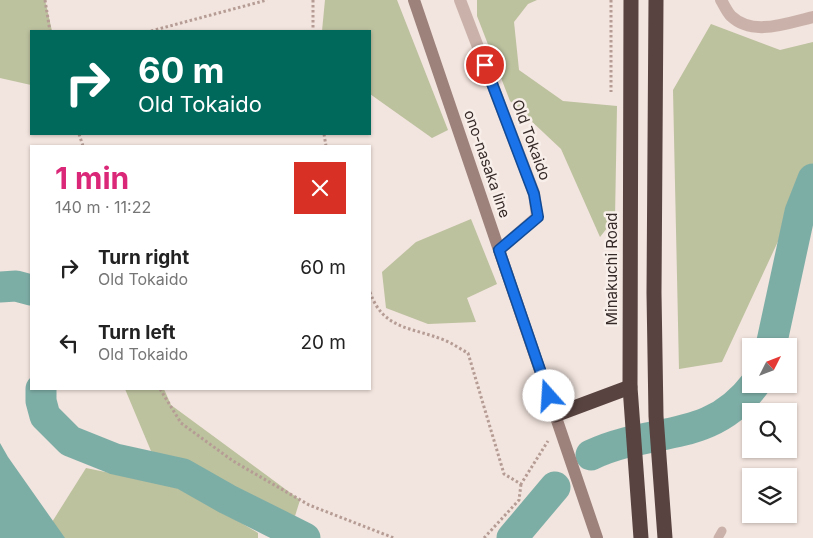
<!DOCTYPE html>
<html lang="en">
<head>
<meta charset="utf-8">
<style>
  body { margin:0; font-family:Inter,sans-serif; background:#f6f6f6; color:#222; height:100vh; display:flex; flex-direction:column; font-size:19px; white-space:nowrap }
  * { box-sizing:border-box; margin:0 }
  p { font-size:16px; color:#767676 }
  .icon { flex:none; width:28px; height:28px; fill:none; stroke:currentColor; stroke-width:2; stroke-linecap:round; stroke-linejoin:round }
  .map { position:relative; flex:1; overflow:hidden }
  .side { position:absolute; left:30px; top:145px; width:341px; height:245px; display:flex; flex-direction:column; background:#fff; border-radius:0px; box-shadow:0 1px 4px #0004 }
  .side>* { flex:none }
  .guide { position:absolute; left:30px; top:30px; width:341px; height:105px; border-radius:0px; box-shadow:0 1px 4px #0004; background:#00695c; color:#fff; overflow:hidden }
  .needle { width:32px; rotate:48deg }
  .fabs { position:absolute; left:742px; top:338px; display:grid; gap:10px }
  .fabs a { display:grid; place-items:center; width:55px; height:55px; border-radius:0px; background:#fff; box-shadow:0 1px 4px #0004; font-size:25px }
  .pin { position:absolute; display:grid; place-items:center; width:42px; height:42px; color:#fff; margin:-21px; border:2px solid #fff; border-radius:50%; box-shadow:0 1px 5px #0007 }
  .me { position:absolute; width:55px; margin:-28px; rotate:341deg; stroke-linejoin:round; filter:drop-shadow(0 0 4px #0008) }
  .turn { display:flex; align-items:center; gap:18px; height:105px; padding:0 25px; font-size:22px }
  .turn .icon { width:65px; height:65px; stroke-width:2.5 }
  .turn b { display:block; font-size:35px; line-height:42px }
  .round { display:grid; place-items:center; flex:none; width:52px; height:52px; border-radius:0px; background:#f6f6f6 }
  .head { display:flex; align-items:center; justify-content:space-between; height:85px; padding:0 25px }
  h1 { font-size:30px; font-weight:700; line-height:38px; color:#db2777 }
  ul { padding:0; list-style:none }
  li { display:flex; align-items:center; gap:15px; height:75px; padding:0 25px }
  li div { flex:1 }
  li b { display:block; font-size:19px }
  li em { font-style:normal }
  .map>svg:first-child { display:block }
  .green { fill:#bcc19e }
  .water { fill:#7daea6 }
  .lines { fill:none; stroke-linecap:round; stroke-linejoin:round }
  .river { stroke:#7daea6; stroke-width:31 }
  .path { stroke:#b59c94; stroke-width:3; stroke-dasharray:2.5 2.5; stroke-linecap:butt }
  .lane { stroke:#cab2aa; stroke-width:9 }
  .street { stroke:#cab2aa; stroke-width:12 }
  .secondary { stroke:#9d817b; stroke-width:12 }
  .highway { stroke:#584340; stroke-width:15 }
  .route-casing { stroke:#114b97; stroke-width:12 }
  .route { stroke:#1a73e8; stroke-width:9 }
  .labels { text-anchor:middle; stroke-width:5; stroke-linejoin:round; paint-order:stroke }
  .street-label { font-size:15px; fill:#372b29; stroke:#f9efea }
</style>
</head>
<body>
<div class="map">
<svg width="813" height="538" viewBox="0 0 813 538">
  <rect width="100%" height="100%" fill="#f2e4de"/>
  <!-- green -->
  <g class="green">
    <polygon points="0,0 45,0 52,31 31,31 31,85 0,78"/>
    <polygon points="325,0 397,0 448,130 432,138 370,94 370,31 322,31"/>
    <polygon points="477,0 537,0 528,4 514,22 519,70 563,101 617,106 615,218 600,237 561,149 510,101 477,16"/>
    <polygon points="711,24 780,50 813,42 813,166 722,362 679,369 673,90"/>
    <polygon points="471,219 497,284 467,298 476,322 428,324 386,308 382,272 416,242"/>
    <polygon points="125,389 164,389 171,405 300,500 295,516 151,451"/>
    <polygon points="86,468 183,488 258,533 258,538 53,538 47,530"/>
  </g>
  <!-- water -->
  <polygon class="water" points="0,443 8,457 65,538 0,538"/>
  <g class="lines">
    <!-- river -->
    <g class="river">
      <polyline points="0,287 16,286 31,290"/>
      <polyline points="771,346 800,212 813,179"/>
      <polyline points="41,389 41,401 45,416 70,441 115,459 183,474 227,499 305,538"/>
      <path d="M591 455C652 426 709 445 755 384"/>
      <polyline points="512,538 555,487"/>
    </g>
    <!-- path -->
    <g class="path">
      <polyline points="45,0 50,31"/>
      <polyline points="313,0 313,31"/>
      <polyline points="611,0 611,92"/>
      <polyline points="151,31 267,0"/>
      <polyline points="79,134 83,146"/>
      <polyline points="324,134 326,146"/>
      <path d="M370 292C383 330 412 327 444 340 452 343 460 349 468 353L504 474 521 484 548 441"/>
      <polyline points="160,389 181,423 233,461 309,505 394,538"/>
      <polyline points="484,538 519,500 521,484"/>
    </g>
    <!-- lane -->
    <polyline class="lane" points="718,538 722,531"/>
    <!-- street -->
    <g class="street">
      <polyline points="460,0 534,193 537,217 499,250"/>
      <path d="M721 0C724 5 727 12 731 16 753 37 787 23 813 17"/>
    </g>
    <!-- secondary -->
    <polyline class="secondary" points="414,0 597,538"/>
    <!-- highway -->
    <g class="highway">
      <polyline points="631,0 630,387 641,538"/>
      <polyline points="656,0 654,293 656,416 665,538"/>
      <polyline points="555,415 630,387"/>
    </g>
  </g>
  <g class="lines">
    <defs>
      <polyline id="route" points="485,65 534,194 538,217 499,250 549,396"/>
    </defs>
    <!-- route casing -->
    <use href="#route" class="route-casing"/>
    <!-- route -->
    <use href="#route" class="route"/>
  </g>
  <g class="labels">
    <!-- street labels -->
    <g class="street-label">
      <text transform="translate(531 140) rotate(70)" y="5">Old Tokaido</text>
      <text transform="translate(487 164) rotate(71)" y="5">ono-nasaka line</text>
      <text transform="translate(612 269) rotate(-90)" y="5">Minakuchi Road</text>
    </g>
  </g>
</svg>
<div class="fabs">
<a><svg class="needle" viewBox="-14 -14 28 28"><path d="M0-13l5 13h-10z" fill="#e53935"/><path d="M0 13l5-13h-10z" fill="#767676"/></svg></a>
<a><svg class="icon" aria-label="search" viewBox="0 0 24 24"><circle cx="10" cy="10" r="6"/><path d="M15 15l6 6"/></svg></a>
<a><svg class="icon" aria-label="layers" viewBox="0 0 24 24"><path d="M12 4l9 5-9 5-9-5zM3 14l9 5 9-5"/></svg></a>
</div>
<div class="pin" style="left:485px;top:65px;background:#d93025"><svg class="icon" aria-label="arrive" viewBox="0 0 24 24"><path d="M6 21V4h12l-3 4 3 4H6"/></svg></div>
<svg class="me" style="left:549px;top:396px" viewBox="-20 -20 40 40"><circle r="19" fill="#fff"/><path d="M0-13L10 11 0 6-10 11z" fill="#1a73e8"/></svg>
<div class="guide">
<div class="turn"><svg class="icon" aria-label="right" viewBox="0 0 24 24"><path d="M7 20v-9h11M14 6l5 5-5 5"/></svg><div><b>60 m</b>Old Tokaido</div></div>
</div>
<section class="side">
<div class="head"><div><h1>1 min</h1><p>140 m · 11:22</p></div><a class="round" style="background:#d93025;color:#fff"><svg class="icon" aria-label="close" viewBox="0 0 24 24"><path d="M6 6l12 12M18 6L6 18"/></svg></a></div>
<ul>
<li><svg class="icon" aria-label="right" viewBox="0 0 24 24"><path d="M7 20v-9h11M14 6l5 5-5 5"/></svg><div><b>Turn right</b><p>Old Tokaido</p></div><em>60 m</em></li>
<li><svg class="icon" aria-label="left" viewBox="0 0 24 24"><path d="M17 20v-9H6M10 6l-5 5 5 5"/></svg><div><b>Turn left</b><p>Old Tokaido</p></div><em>20 m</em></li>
</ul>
</section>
</div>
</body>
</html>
